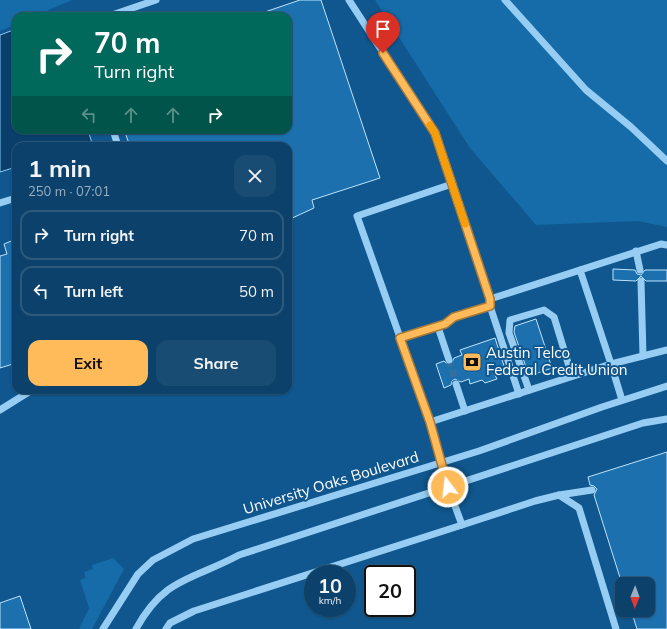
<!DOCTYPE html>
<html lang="en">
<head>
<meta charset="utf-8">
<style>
  body { margin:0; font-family:Mulish,sans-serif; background:#194c72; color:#f1f3f6; height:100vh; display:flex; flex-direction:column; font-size:15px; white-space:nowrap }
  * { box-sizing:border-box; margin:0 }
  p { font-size:13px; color:#9aafc1 }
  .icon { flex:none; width:22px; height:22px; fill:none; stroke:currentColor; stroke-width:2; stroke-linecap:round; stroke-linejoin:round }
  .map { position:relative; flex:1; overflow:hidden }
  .sheet { position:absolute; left:12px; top:142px; width:280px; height:252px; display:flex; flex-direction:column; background:#0b416a; border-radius:12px; box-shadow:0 1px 3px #0004,0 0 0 1px #2b5a7e }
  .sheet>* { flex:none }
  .banner { position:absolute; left:12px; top:12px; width:280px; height:122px; border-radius:12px; box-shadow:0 1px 3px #0004,0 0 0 1px #2b5a7e; background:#00695c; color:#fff; overflow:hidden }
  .needle { width:26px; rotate:181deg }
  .buttons { position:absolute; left:615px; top:577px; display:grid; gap:8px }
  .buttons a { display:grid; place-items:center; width:40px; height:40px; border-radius:8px; background:#0b416a; box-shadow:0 1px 3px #0004,0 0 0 1px #2b5a7e; font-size:20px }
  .speed { position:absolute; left:304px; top:565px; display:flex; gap:8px; font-size:20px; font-weight:700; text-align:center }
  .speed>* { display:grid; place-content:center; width:52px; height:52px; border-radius:50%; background:#0b416a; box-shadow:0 1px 3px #0004,0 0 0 1px #2b5a7e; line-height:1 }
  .speed small { font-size:10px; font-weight:400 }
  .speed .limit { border:2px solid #111; border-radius:6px; background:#fff; color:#111 }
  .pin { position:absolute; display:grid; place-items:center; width:34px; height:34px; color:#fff; margin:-41px -17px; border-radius:50% 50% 50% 0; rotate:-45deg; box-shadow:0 0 4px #0007 }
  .pin .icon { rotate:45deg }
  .me { position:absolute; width:44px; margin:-22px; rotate:345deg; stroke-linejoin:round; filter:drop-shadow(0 0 3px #0008) }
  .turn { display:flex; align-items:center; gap:14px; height:84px; padding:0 16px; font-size:18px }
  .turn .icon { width:52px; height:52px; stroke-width:2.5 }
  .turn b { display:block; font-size:28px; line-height:34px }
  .lanes { display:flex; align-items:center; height:38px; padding:0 16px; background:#0003; justify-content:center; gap:20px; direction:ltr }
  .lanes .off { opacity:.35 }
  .round { display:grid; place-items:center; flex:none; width:42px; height:42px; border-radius:12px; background:#194c72 }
  .headline { display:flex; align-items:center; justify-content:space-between; height:68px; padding:0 16px }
  h1 { font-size:24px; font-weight:700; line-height:30px }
  .primary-button { display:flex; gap:8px; margin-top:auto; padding:8px 16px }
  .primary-button a { flex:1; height:46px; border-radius:12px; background:#ffba59; color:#111; font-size:16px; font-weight:700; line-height:46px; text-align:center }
  .primary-button a+a { background:#194c72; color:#f1f3f6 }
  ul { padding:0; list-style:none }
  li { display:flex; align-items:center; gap:12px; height:50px; margin:0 8px 6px; padding:0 8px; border:2px solid #2b5a7e; border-radius:12px }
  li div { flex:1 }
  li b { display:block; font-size:15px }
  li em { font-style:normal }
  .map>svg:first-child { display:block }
  .green { fill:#166ba9 }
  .water { fill:#093f6a; stroke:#89caf7 }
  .building { fill:#1c70ae; stroke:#bfe3fe }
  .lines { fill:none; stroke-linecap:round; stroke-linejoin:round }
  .minor-tunnel { stroke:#33709f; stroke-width:7; stroke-dasharray:7 3.5; stroke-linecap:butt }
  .minor { stroke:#97cdf3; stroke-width:7 }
  .route-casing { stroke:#a6793a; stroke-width:10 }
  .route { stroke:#ffba59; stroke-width:7 }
  .slow { stroke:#f59e0b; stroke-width:7 }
  .labels { text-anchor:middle; stroke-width:4; stroke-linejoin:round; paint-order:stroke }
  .poi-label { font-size:15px; fill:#fff; stroke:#0f578e; text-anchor:start }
  .street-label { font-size:15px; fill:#fff; stroke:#0f578e }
</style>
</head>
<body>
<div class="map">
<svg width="667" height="629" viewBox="0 0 667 629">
  <rect width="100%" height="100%" fill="#0f578e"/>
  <!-- green -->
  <g class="green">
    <polygon points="0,0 72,0 35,16 16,16 16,24 0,31"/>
    <polygon points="375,0 667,0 667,227 638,221 536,225 470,148"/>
    <polygon points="113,558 124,569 92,629 79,629 89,608 80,580 86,578 84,572 93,569 92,565"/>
  </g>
  <!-- water -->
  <polygon class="water" points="16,29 16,130 88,130 92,143 82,146 16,146 16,167 0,172 0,35"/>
  <!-- building -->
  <g class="building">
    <polygon points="300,0 321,0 380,178 312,200 314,208 288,220 288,146 130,146 124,130 288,130 288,16 259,16 259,14"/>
    <polygon points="16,239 16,363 0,368 0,256 7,254 4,244"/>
    <polygon points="613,269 635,270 637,274 641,275 645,270 667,270 667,281 646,281 641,276 636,281 613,280"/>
    <polygon points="536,319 552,368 529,376 514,332 515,326"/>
    <polygon points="495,338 506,372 495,375 497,379 485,383 482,380 470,384 469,379 461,382 455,379 452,381 451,385 444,388 436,364 444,361 448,365 451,365 454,358 462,355 460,350"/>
    <polygon points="667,452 667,629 637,629 631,610 648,610 648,584 622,584 594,495 597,489 594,486 590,485 588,477"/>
    <polygon points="20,596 31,629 0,629 0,603"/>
  </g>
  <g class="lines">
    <!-- minor-tunnel -->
    <polyline class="minor-tunnel" points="449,360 456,384"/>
    <!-- minor -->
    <g class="minor">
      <polyline points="349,0 435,133 490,299 661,244 667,245"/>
      <polyline points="505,0 586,90 631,127 667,161"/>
      <polyline points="109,16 156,0"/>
      <polyline points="113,130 118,146"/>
      <polyline points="0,203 16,198"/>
      <polyline points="636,251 640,270"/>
      <polyline points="580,270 611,364 430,422 448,487 462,525 535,501 559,495 579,508 616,629"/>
      <polyline points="641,281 643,356"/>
      <polyline points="490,299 490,306 519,394"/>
      <polyline points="438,327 449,360"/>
      <polyline points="400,339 445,324 454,317 490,306"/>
      <polyline points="456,384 465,411"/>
      <polyline points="529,390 509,333 510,320 544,310 554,317 572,376"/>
      <polyline points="622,400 611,364 667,350"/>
      <polyline points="0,410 32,390"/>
      <polyline points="430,422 357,216 452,184"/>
      <polyline points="559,495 592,490"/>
      <polyline points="103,629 138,574 153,560 193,539 479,451 602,407 667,386"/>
      <path d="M136 629C164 577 193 580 239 555L643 423 667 419"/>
      <polyline points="166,629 170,623 194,611 462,525"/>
    </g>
  </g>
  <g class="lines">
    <defs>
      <polyline id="route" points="383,53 435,133 490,299 490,306 454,317 445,324 400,338 430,422 448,487"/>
    </defs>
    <!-- route casing -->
    <use href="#route" class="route-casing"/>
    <!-- route -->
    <use href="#route" class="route"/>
    <!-- slow -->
    <polyline class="slow" points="430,125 435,133 465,224"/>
  </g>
  <!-- icons -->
  <defs>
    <symbol id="bank-square" viewBox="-11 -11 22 22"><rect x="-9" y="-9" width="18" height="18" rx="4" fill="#ffba59" stroke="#0f578e"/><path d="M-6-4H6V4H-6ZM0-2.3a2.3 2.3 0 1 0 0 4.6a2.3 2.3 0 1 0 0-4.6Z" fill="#111"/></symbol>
  </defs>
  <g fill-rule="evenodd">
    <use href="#bank-square" x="461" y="351" width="22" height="22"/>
  </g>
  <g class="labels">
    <!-- poi labels -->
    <g class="poi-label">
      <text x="486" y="358">Austin Telco<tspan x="486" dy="17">Federal Credit Union</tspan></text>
    </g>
    <!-- street labels -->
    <g class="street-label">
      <text transform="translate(331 483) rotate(-17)" y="5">University Oaks Boulevard</text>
    </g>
  </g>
</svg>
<div class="buttons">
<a><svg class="needle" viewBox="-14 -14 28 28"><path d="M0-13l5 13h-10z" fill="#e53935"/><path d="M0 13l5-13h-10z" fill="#9aafc1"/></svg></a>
</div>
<div class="speed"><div>10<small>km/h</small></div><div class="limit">20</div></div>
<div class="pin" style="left:383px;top:53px;background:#d93025"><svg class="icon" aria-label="arrive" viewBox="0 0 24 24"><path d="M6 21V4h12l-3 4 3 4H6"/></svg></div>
<svg class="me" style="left:448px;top:487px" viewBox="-20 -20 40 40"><circle r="17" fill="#ffba59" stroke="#fff" stroke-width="3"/><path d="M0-11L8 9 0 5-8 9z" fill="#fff"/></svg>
<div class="banner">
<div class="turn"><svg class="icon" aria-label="right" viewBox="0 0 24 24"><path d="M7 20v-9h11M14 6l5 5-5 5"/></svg><div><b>70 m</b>Turn right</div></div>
<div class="lanes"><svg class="icon off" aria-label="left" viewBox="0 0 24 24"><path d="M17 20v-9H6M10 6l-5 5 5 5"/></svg><svg class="icon off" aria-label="ahead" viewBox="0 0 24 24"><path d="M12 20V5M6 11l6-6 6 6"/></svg><svg class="icon off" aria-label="ahead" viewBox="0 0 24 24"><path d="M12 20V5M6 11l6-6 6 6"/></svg><svg class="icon" aria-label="right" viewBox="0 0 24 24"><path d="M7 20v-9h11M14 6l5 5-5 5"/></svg></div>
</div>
<section class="sheet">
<div class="headline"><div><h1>1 min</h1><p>250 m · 07:01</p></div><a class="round"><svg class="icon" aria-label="close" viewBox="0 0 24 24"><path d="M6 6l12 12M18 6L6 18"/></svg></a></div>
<ul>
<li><svg class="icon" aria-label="right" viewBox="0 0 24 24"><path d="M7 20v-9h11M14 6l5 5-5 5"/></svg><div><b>Turn right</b></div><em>70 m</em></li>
<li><svg class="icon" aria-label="left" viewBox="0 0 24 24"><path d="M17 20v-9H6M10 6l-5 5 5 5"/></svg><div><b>Turn left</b></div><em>50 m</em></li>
</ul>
<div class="primary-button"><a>Exit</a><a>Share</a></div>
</section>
</div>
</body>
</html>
